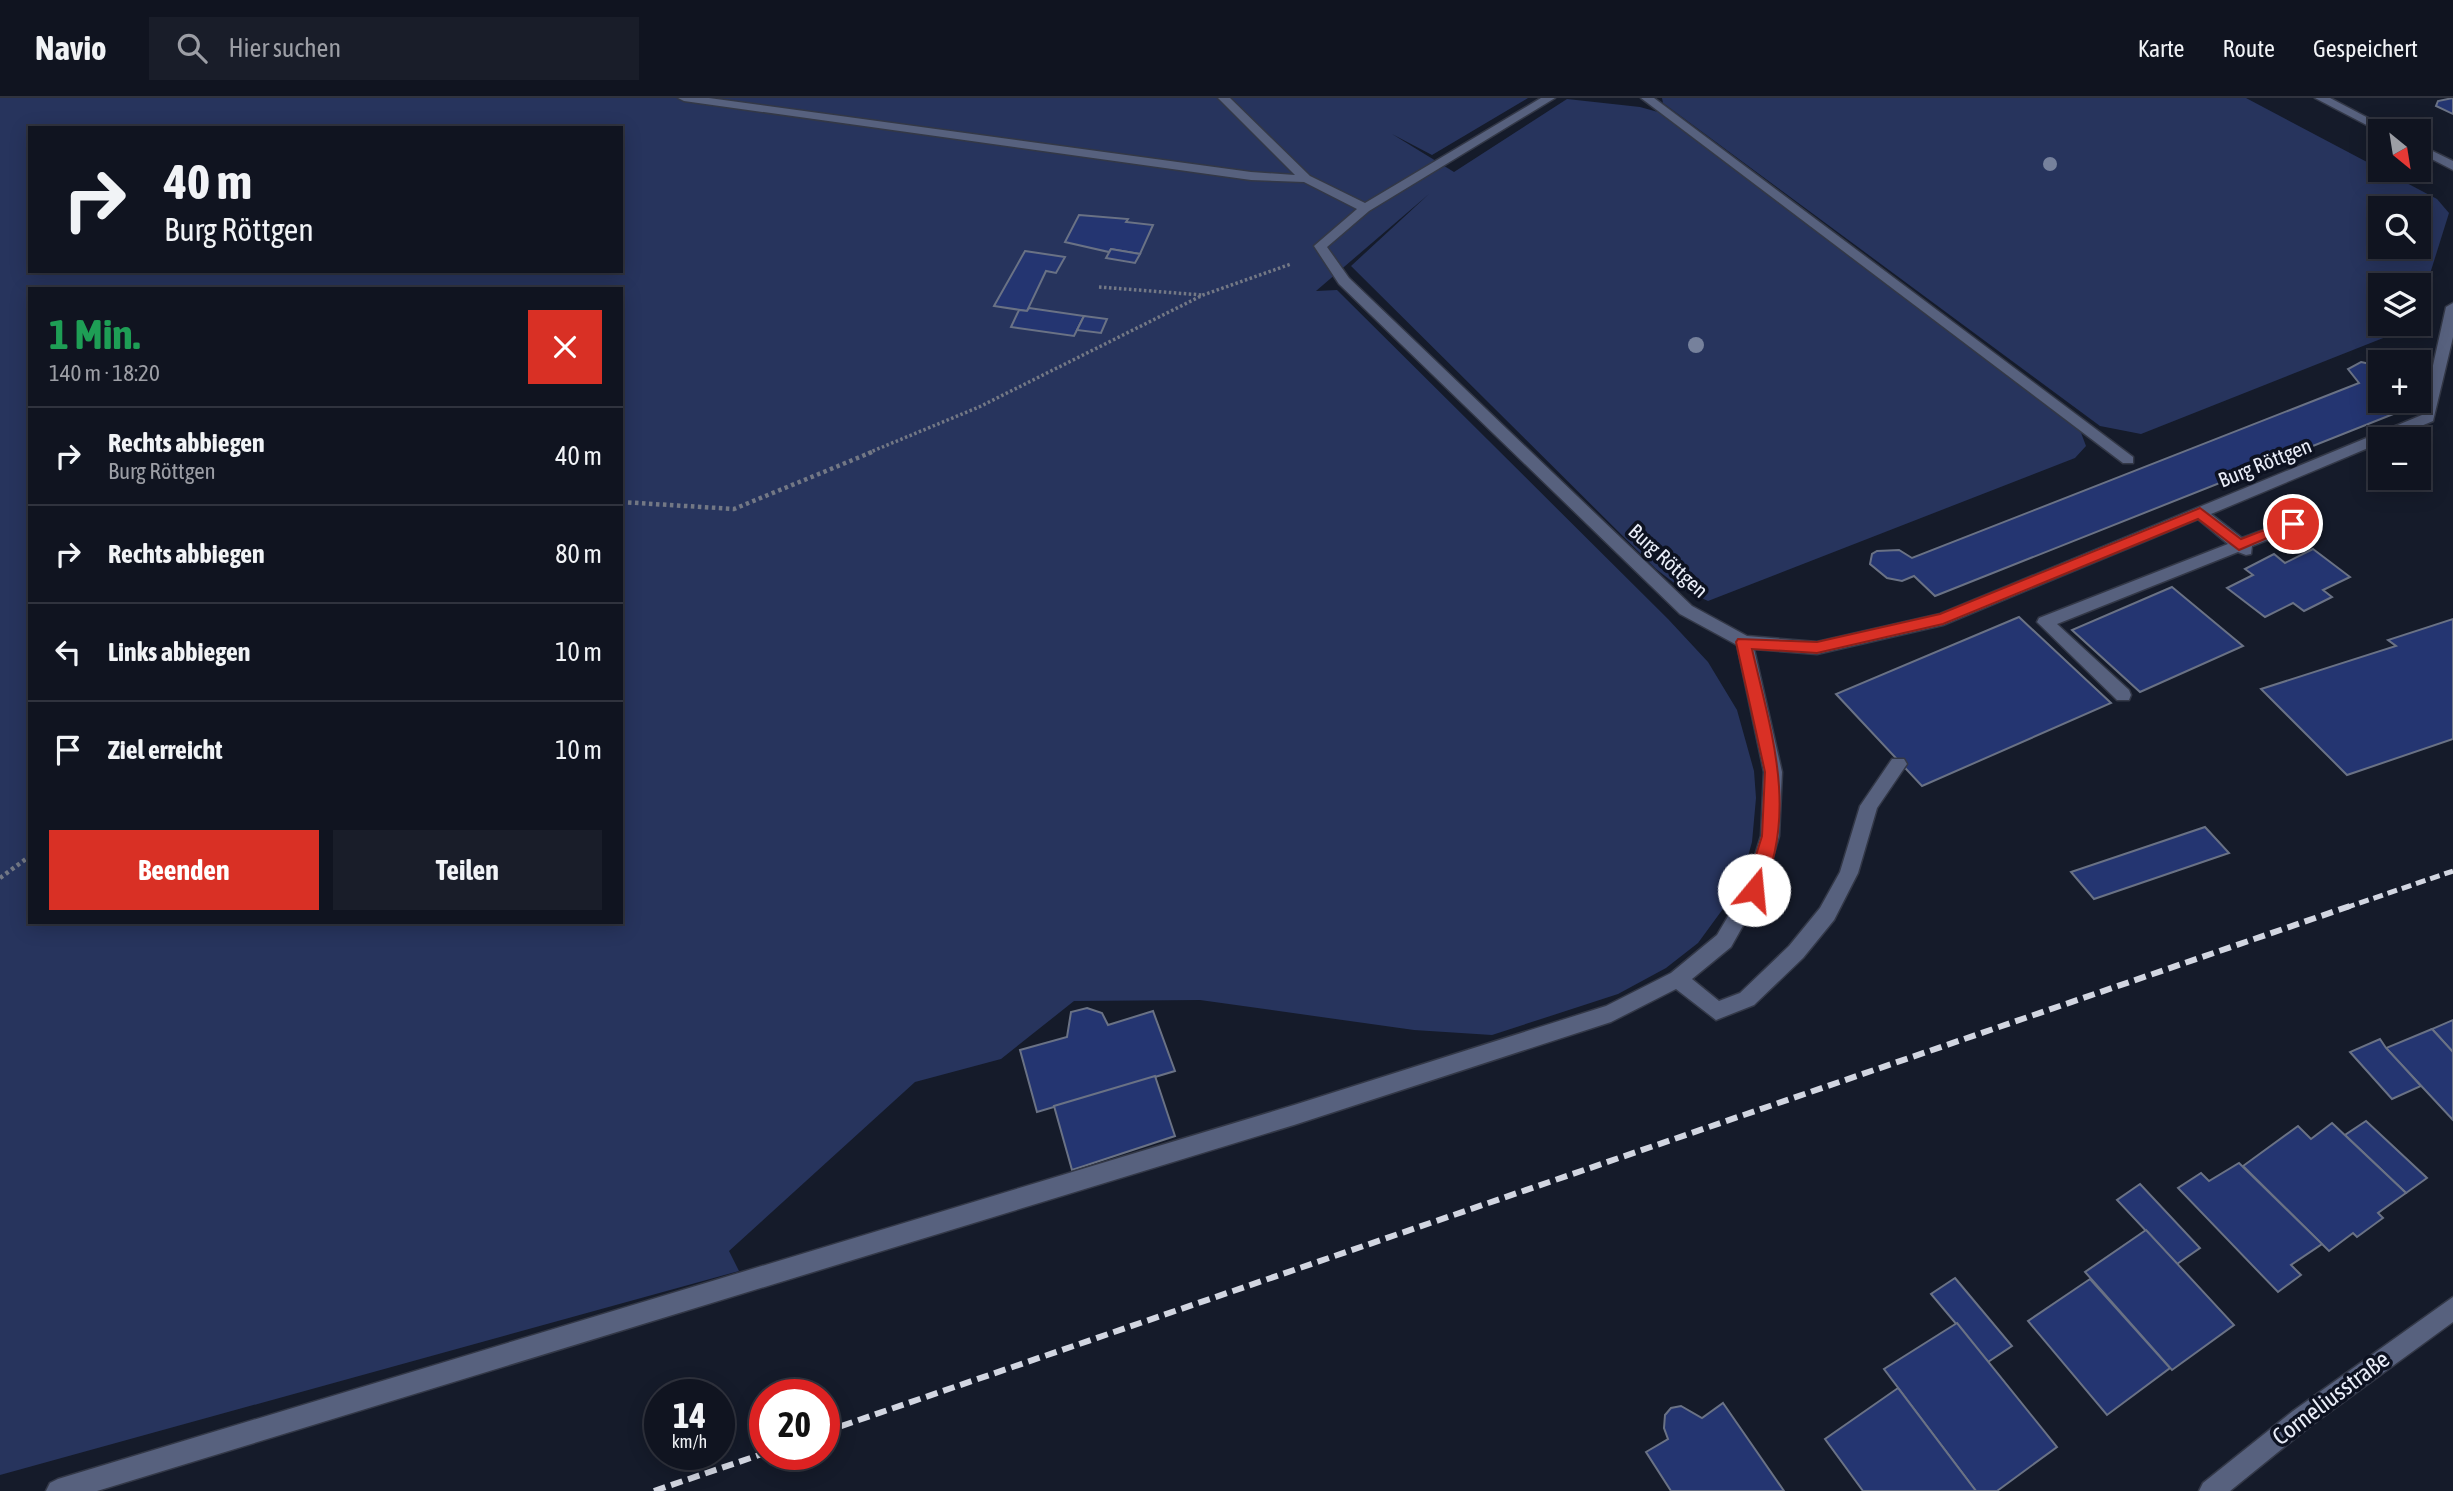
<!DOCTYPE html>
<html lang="de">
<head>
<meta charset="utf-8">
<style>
  body { margin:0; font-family:"Asap Condensed",sans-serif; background:#191d29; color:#f1f3f6; height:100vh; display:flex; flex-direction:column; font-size:26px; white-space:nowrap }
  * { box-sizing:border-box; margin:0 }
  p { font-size:23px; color:#9c9ea5 }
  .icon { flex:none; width:38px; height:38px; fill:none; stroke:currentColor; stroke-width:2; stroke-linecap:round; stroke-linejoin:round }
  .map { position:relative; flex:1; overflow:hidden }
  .panel { position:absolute; left:28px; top:189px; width:595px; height:637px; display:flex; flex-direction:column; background:#101420; border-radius:0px; box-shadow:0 4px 18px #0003,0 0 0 2px #30333e }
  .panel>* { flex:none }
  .guide { position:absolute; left:28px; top:28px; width:595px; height:147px; border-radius:0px; box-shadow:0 4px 18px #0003,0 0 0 2px #30333e; background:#101420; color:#f1f3f6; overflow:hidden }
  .needle { width:46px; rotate:150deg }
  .buttons { position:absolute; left:2368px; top:21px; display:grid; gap:14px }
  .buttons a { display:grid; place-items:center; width:63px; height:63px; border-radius:0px; background:#101420; box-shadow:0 4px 18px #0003,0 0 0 2px #30333e; font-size:35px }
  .speed { position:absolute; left:644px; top:1281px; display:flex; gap:14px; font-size:35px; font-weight:700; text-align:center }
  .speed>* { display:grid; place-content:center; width:91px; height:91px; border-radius:50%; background:#101420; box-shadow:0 4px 18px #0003,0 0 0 2px #30333e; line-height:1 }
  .speed small { font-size:18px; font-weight:400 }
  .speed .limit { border:10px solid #d22; background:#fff; color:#111 }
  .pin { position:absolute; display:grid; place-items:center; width:60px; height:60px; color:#fff; margin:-30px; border:4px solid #fff; border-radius:50%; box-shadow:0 2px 7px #0007 }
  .me { position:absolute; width:77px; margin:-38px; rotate:17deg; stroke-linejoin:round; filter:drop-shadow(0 0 5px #0008) }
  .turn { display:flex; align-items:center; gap:24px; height:147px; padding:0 21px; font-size:32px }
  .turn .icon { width:91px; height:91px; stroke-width:2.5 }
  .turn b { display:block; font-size:49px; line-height:60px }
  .round { display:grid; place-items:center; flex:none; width:74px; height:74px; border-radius:0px; background:#191d29 }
  .summary { display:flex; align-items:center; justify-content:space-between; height:119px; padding:0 21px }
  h1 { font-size:42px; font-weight:700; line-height:52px; color:#1e9e55 }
  .primary-button { display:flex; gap:14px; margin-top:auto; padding:14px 21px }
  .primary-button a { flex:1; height:80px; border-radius:0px; background:#d93025; color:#fff; font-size:28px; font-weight:700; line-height:80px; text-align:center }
  .primary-button a+a { background:#191d29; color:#f1f3f6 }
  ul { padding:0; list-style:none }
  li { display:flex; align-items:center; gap:21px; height:98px; padding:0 21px; border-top:2px solid #30333e }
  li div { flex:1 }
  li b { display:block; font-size:26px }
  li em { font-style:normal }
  header { display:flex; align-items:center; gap:42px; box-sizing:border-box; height:98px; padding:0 35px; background:#101420; border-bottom:2px solid #30333e }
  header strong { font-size:33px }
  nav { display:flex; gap:38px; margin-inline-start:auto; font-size:24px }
  .search { width:490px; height:63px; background:#191d29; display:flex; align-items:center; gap:18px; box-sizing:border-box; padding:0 24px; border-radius:0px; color:#9c9ea5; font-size:26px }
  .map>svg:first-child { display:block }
  .green { fill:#27345d; fill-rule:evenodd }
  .building { fill:#243571; stroke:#6a7285; stroke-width:2 }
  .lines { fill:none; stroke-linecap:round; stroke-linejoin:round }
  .minor-casing { stroke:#333847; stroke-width:3 }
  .path-far1 { stroke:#737885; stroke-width:3.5; stroke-dasharray:2.5 2.5; stroke-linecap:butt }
  .path { stroke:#737885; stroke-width:4.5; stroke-dasharray:3.5 3.5; stroke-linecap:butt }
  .minor { fill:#57617e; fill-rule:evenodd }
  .rail-far1 { stroke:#d2d6e1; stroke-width:5; stroke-dasharray:10 5; stroke-linecap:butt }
  .rail { stroke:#d2d6e1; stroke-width:6; stroke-dasharray:12 6; stroke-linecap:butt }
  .tree { fill:#76819c }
  .route { fill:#d93025; stroke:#8d1f18; stroke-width:2 }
  .labels { text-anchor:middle; stroke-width:7; stroke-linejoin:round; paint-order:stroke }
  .street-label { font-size:21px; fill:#e9edf8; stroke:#0d1221 }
  .near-street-label { font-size:24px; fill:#e9edf8; stroke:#0d1221 }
</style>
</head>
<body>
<header>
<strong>Navio</strong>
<div class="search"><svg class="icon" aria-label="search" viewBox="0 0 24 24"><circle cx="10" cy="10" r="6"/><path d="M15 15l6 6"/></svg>Hier suchen</div>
<nav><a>Karte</a><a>Route</a><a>Gespeichert</a></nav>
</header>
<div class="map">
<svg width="2453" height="1393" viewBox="0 0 2453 1393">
  <rect width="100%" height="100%" fill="#151b2a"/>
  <!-- green -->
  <g class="green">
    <path d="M0 0H1528L1432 57 1392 36 1454 74 1567 1 1640 9 1658 14 2080 332 2086 348 2075 360 1708 503 1682 491 1656 471 1351 168 1429 96 1316 193 1337 192 1668 521 1708 564 1737 612 1754 673 1756 700 1752 744 1743 776 1728 804 1698 845 1666 870 1618 896 1492 937 1414 932 1200 902 1074 903 1001 961 915 984 729 1153 739 1173 0 1377ZM30 30H621V173H30ZM30 191H621V824H30Z"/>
    <path d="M1662 0H2246L2437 101 2449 115 2419 211 2418 187H2380V226H2413L2411 229 2141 336 2100 328 1663 5ZM2380 110H2418V149H2380Z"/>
  </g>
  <!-- building -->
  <g class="building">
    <polygon points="2453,0 2453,16 2436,8 2438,3"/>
    <polygon points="1079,117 1128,121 1126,124 1153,127 1140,156 1111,151 1109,154 1065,144"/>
    <polygon points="1111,151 1140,156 1135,165 1106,160"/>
    <polygon points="1025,153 1065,159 1056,175 1046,173 1027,213 994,208"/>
    <polygon points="1029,210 1084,218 1074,238 1011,229 1019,212 1027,213"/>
    <polygon points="1084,218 1107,221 1101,235 1077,232"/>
    <polygon points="2361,264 2380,268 2380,291 2376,291 2380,293 2380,303 2394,303 2406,311 1935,498 1914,478 1902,483 1887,480 1870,466 1872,456 1877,453 1899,452 1912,460 2359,285 2348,271"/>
    <polygon points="2313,451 2350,479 2323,492 2332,499 2304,513 2293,505 2265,519 2227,490 2253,477 2245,471 2274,456 2285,465"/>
    <polygon points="2172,489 2243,548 2140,594 2072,532"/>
    <polygon points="2019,519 2111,605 1922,688 1836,596"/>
    <polygon points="2453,521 2453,641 2347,677 2261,591 2396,548 2388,542"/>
    <polygon points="2205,729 2229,755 2094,801 2071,774"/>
    <polygon points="1087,910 1102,915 1108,927 1153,913 1175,973 1037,1014 1020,952 1067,939 1071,914"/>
    <polygon points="2453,922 2453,954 2432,931"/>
    <polygon points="2432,931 2453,954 2453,1022 2386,950"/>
    <polygon points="2380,941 2386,950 2421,988 2392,1001 2350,954"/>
    <polygon points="1155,978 1175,1038 1072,1072 1054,1008"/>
    <polygon points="2366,1023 2427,1080 2406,1095 2345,1037"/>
    <polygon points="2332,1025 2406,1095 2378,1115 2383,1120 2357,1139 2353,1135 2329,1153 2243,1068 2298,1028 2311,1041"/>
    <polygon points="2239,1065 2322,1146 2291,1167 2301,1177 2278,1194 2178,1090 2201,1075 2209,1083"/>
    <polygon points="2140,1086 2200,1150 2177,1166 2117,1102"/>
    <polygon points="2146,1132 2234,1227 2172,1272 2085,1174"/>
    <polygon points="1955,1180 2012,1248 1988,1264 1931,1196"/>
    <polygon points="2090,1181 2170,1270 2107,1317 2028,1223"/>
    <polygon points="1957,1225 2057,1349 1997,1393 1976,1393 1884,1271"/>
    <polygon points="1898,1290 1976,1393 1863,1393 1825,1341"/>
    <polygon points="1723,1305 1784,1393 1671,1393 1646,1354 1668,1341 1664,1330 1665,1317 1671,1310 1681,1308 1702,1320"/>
  </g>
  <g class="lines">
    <defs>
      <g id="minor">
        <polygon points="678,0 709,0 1251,74 1295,77 1218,0 1230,0 1310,78 1365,105 1541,0 1555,0 1369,113 1327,149 1349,180 1692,508 1747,538 1817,544 1940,516 2422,317 2446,209 2453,205 2453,239 2433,323 2390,341 2380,341 2380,345 2211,416 2242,440 2293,421 2301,426 2298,430 2252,448 2251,456 2246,457 2238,454 2057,526 2129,592 2131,597 2129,602 2117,602 2037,524 2039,520 2228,446 2198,421 1943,527 1817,556 1754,551 1782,674 1779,738 1763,792 1731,849 1692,881 1719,903 1740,895 1789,848 1820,810 1840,774 1860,708 1892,661 1904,661 1907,666 1877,710 1858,775 1834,822 1803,860 1754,907 1716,922 1676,891 1611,924 1294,1027 97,1393 46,1393 50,1385 58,1381 1294,1007 1606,908 1671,875 1717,837 1745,790 1761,738 1764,674 1737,547 1680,516 1339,186 1314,148 1357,111 1304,84 1251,82 684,3"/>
        <polygon points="1641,0 1654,0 2133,359 2133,365 2123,365"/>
        <polygon points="2315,0 2330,0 2393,33 2380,34"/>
        <polygon points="2418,46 2453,63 2453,72 2418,54"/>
        <polygon points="2453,1199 2453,1224 2309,1329 2230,1393 2199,1393 2203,1385 2293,1313"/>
      </g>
    </defs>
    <!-- minor casing -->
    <use href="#minor" class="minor-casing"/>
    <!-- path-far1 -->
    <g class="path-far1">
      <polyline points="1099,189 1202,197"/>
      <polyline points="868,355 979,309 1203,197 1291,166"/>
    </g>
    <!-- path -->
    <g class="path">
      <polyline points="621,404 734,411 872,354"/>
      <polyline points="0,780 30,758"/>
    </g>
    <!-- minor -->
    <use href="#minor" class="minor"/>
    <!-- rail-far1 -->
    <polyline class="rail-far1" points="2345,810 2453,773"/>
    <!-- rail -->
    <g class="rail">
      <polyline points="824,1334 2350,808"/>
      <polyline points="654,1393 765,1355"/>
    </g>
  </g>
  <!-- trees -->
  <g class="tree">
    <circle cx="2050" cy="66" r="7"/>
    <circle cx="1696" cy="247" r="8"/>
  </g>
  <!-- route -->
  <path class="route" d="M2200 410 2241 441 2293 421 2300 426 2239 452 2198 421 1943 526 1817 555 1752 551C1771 633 1799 716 1760 797H1748L1745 792 1762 738 1765 674 1736 544 1738 541 1817 544 1940 516Z"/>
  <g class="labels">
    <!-- street labels -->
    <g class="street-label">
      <text transform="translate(2265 365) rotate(-22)" y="7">Burg Röttgen</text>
      <text transform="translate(1668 463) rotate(42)" y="7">Burg Röttgen</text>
    </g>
    <!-- near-street labels -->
    <g class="near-street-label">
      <text transform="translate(2331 1300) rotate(-37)" y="8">Corneliusstraße</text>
    </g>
  </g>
</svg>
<div class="buttons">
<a><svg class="needle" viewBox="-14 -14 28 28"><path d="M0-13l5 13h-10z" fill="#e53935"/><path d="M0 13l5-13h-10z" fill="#9c9ea5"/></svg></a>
<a><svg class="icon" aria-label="search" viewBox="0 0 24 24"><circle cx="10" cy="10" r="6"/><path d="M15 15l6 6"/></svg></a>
<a><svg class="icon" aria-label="layers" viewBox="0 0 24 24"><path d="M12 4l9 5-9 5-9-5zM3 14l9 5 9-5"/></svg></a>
<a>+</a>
<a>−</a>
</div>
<div class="speed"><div>14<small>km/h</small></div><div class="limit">20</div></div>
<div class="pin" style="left:2293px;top:426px;background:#d93025"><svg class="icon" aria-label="arrive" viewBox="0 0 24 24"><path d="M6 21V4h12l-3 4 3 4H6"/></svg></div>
<svg class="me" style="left:1754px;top:792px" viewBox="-20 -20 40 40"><circle r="19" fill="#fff"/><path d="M0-13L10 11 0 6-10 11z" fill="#d93025"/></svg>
<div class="guide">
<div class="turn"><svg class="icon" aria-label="right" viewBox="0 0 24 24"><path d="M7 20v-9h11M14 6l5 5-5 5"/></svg><div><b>40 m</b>Burg Röttgen</div></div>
</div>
<section class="panel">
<div class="summary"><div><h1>1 Min.</h1><p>140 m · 18:20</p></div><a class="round" style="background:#d93025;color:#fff"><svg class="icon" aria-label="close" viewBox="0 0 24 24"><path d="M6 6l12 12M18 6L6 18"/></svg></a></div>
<ul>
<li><svg class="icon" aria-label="right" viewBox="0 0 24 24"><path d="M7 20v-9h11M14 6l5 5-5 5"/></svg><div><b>Rechts abbiegen</b><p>Burg Röttgen</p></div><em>40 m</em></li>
<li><svg class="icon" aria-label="right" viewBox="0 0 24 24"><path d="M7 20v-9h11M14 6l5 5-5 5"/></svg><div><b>Rechts abbiegen</b></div><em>80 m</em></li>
<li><svg class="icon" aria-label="left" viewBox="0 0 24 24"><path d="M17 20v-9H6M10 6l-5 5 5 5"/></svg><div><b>Links abbiegen</b></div><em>10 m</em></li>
<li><svg class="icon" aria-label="arrive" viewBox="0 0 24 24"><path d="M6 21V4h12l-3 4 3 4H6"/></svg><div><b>Ziel erreicht</b></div><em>10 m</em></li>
</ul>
<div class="primary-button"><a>Beenden</a><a>Teilen</a></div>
</section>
</div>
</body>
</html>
